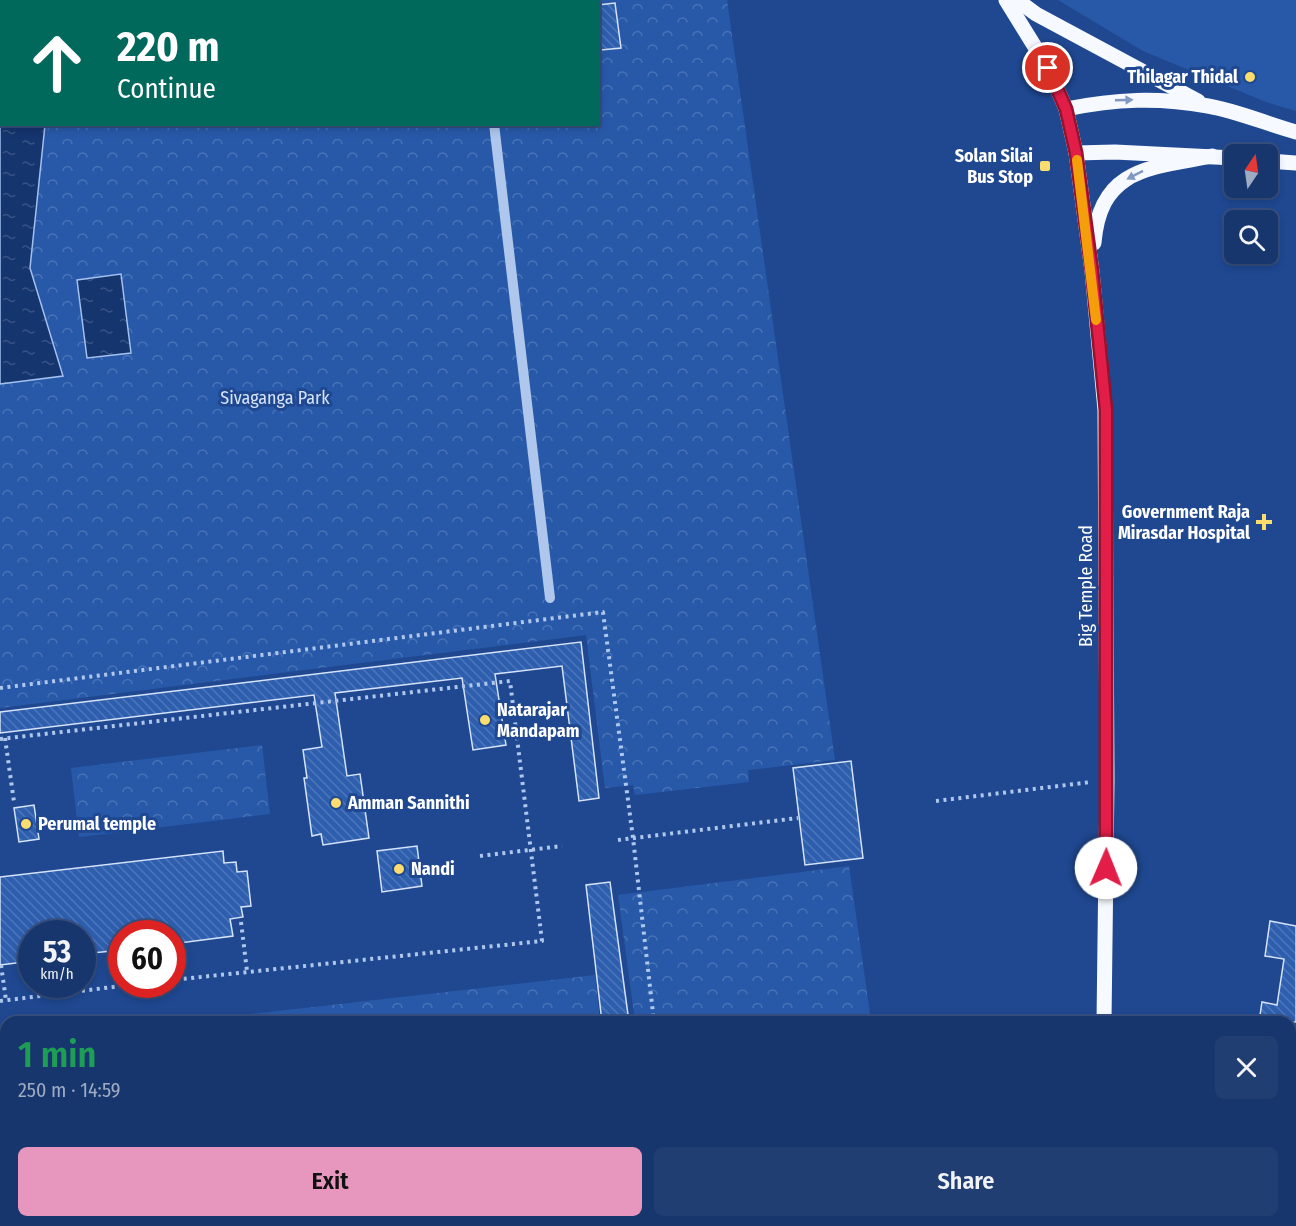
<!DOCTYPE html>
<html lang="en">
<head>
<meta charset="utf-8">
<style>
  body { margin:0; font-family:"Fira Sans Condensed",sans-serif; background:#203e72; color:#f1f3f6; height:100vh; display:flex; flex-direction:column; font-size:22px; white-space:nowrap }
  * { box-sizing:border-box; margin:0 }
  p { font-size:20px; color:#9eabc2 }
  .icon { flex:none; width:33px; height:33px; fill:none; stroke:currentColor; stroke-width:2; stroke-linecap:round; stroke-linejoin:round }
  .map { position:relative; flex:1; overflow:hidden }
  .sheet { position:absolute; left:0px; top:1016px; width:1296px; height:212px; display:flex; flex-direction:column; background:#17366d; border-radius:18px 18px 0 0; box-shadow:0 3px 9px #0003,0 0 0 2px #365080 }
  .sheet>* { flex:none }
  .hud { position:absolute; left:0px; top:0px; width:600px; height:126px; box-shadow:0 3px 9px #0003,0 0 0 2px #365080; background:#00695c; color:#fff; overflow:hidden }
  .needle { width:39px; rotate:13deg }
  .controls { position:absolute; left:1224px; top:144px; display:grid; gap:12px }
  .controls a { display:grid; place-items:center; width:54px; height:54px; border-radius:9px; background:#17366d; box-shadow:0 3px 9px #0003,0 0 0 2px #365080; font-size:30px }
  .speed { position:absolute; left:18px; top:920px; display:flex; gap:12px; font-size:30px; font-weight:700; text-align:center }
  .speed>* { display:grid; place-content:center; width:78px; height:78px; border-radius:50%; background:#17366d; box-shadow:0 3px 9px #0003,0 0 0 2px #365080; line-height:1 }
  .speed small { font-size:15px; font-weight:400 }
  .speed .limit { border:9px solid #d22; background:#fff; color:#111 }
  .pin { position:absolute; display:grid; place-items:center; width:51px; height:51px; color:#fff; margin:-26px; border:3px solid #fff; border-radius:50%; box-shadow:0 2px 6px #0007 }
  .me { position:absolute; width:66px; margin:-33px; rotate:1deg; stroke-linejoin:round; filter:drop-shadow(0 0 4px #0008) }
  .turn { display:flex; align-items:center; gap:21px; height:126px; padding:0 18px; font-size:27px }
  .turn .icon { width:78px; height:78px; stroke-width:2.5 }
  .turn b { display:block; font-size:42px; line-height:51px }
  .round { display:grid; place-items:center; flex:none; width:63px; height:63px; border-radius:9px; background:#203e72 }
  .head { display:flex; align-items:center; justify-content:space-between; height:102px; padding:0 18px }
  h1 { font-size:36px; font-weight:600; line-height:45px; color:#1e9e55 }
  .button { display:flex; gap:12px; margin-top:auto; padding:12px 18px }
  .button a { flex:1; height:69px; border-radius:9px; background:#e797bd; color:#111; font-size:24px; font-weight:600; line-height:69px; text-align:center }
  .button a+a { background:#203e72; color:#f1f3f6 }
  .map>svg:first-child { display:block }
  .park { fill:url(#park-crowns); fill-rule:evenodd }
  .pitch { fill:#2859a9 }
  .water { fill:url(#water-ripples); stroke:#a3c0ef; stroke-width:1.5 }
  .building { fill:url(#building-back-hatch); stroke:#d5e3fa; stroke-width:1.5 }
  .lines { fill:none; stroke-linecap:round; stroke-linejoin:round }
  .path { stroke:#afc7ed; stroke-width:4; stroke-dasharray:3 4.5; stroke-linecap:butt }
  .minor { stroke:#afc7ed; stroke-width:10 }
  .major { stroke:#f6f9ff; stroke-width:15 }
  .oneway { fill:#8098c2 }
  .route-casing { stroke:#92132f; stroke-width:15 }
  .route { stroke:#e11d48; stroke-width:10 }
  .slow { stroke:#f59e0b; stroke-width:10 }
  .poi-dot { fill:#fbdd6f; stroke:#1f4891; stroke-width:2 }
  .labels { text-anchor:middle; stroke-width:6; stroke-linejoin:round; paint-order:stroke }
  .poi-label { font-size:18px; font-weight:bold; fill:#fff; stroke:#1f4891; text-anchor:start }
  .park-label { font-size:18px; fill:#d5e3fa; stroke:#1f4891 }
  .street-label { font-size:18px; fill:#fff; stroke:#1f4891 }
</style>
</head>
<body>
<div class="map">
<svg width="1296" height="1226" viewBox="0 0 1296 1226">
  <defs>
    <pattern id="park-crowns" width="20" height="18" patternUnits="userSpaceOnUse" patternTransform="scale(1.5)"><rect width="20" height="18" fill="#2859a9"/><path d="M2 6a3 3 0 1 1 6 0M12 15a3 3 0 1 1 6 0" fill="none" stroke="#4872b6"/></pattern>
    <pattern id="water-ripples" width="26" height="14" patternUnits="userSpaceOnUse" patternTransform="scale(1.5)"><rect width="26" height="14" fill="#15356f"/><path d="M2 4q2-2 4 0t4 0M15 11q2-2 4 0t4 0" fill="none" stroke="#385385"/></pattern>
    <pattern id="building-back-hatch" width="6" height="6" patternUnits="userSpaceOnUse" patternTransform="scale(1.5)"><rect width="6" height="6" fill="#2e5eae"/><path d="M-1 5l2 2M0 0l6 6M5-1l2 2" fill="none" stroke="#4d76ba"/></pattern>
  </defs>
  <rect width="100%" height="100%" fill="#1f4891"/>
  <!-- park -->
  <g class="park">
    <path d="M0 0H727L835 760 748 770 749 782 635 795 633 785 605 788 586 635 0 708ZM2 2H598V124H2Z"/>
    <polygon points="262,745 270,814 79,837 71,768"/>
    <polygon points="849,866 871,1021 635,1021 618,895"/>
    <polygon points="595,975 600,1021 190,1021"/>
    <rect x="0" y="1043" width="6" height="52"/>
    <polygon points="6,1122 6,1212 0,1212 0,1123"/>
  </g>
  <!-- pitch -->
  <polygon class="pitch" points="1058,0 1296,0 1296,111 1266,102 1143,51"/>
  <!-- water -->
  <g class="water">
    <polygon points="0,0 71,0 2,2 2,124 45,125 30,268 63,376 0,384"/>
    <polygon points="121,274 131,353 87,358 77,280"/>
    <polygon points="1296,1189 1296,1226 863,1226 914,1221 1290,1221 1290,1190"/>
  </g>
  <!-- building -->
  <g class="building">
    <polygon points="615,3 621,48 601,50 598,5"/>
    <polygon points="581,642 599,798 579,801 562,666 495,674 506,745 473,750 462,678 335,693 347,776 360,774 369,838 323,845 321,834 312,836 304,778 307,778 303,750 322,747 314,695 0,733 0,712"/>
    <polygon points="851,761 863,858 805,865 793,768"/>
    <polygon points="34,805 39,839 19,842 14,808"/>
    <polygon points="417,846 422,886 382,892 377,851"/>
    <polygon points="223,851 224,863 236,862 237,872 247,871 251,906 241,907 243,917 230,919 233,936 172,944 172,933 122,933 122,950 82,954 82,933 32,933 32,961 0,965 0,877"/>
    <polygon points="610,882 629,1022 602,1022 586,885"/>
    <polygon points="1270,921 1296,926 1296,1022 1259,1022 1262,1002 1277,1005 1284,959 1265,956"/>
  </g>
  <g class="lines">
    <!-- path -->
    <g class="path">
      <polyline points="0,688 603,612 633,838 654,1022"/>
      <polyline points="5,738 14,802"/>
      <polyline points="0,739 510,681 542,941 172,980"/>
      <polyline points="936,801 1091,782"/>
      <polyline points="618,840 798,818"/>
      <polyline points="480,856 562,846"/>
      <polyline points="241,922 247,971"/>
      <polyline points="1,965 6,1000"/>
      <polyline points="68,984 69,992"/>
      <polyline points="0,1001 137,984"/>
      <polyline points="0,1150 6,1149"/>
      <polyline points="1290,1162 1296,1161"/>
    </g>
    <!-- minor -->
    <g class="minor">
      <polyline points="479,0 479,2"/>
      <polyline points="494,124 550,598"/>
    </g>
    <!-- major -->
    <g class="major">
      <polyline points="1006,0 1048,68 1066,109 1076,153 1092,271 1105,410 1107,780 1104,1022"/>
      <polyline points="1017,0 1036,14 1198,101"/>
      <path d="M1066 109C1116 99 1157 97 1208 106 1237 111 1267 124 1296 132"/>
      <polyline points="1076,153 1115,152 1234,158"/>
      <polyline points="1268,161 1296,163"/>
      <path d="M1094 243C1100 168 1150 168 1212 156"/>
      <polyline points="1108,1221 1109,1226"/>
    </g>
  </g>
  <!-- one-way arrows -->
  <defs><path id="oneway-solid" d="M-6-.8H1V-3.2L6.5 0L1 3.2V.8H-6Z" transform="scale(1.5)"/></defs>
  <g class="oneway">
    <use href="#oneway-solid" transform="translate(1124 100) rotate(-2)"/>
    <use href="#oneway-solid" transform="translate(1135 175) rotate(153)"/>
  </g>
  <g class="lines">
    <defs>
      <polyline id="route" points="1048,68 1066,109 1076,153 1092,271 1106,410 1106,868"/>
    </defs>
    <!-- route casing -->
    <use href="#route" class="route-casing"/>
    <!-- route -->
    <use href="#route" class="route"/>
    <!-- slow -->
    <polyline class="slow" points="1077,160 1096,320"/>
  </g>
  <!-- markers -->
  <g class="poi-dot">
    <circle cx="1250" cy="77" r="6"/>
    <rect x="1039" y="160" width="12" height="12" rx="3"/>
    <path d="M1261 513h6v6h6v6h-6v6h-6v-6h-6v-6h6z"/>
    <circle cx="485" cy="720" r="6"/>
    <circle cx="336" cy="803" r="6"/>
    <circle cx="26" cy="824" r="6"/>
    <circle cx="399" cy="869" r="6"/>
  </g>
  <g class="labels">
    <!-- poi labels -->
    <g class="poi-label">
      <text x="1238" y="83" text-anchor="end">Thilagar Thidal</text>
      <text x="1033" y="162" text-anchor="end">Solan Silai<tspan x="1033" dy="21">Bus Stop</tspan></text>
      <text x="1250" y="518" text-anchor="end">Government Raja<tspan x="1250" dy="21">Mirasdar Hospital</tspan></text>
      <text x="497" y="716">Natarajar<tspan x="497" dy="21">Mandapam</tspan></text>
      <text x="348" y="809">Amman Sannithi</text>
      <text x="38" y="830">Perumal temple</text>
      <text x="411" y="875">Nandi</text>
    </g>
    <!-- park labels -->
    <g class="park-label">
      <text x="275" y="404">Sivaganga Park</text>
    </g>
    <!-- street labels -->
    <g class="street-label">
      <text transform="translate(1086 586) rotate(-90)" y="6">Big Temple Road</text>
    </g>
  </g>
</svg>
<div class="controls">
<a><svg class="needle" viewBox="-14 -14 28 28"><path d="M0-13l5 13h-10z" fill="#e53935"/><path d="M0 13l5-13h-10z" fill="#9eabc2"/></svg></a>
<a><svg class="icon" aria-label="search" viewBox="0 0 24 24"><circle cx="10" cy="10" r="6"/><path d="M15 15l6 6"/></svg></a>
</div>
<div class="speed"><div>53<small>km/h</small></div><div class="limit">60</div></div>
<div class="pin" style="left:1048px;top:68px;background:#d93025"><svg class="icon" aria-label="arrive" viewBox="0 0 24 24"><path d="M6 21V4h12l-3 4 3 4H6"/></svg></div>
<svg class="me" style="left:1106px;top:868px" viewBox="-20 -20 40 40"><circle r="19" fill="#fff"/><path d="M0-13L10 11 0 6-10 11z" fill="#e11d48"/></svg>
<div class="hud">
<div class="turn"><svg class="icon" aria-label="ahead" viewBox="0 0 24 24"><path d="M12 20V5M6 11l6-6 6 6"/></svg><div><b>220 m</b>Continue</div></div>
</div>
<section class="sheet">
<div class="head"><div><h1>1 min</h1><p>250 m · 14:59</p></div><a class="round"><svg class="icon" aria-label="close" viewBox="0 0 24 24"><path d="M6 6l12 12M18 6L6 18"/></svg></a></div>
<div class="button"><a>Exit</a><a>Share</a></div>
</section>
</div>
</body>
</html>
